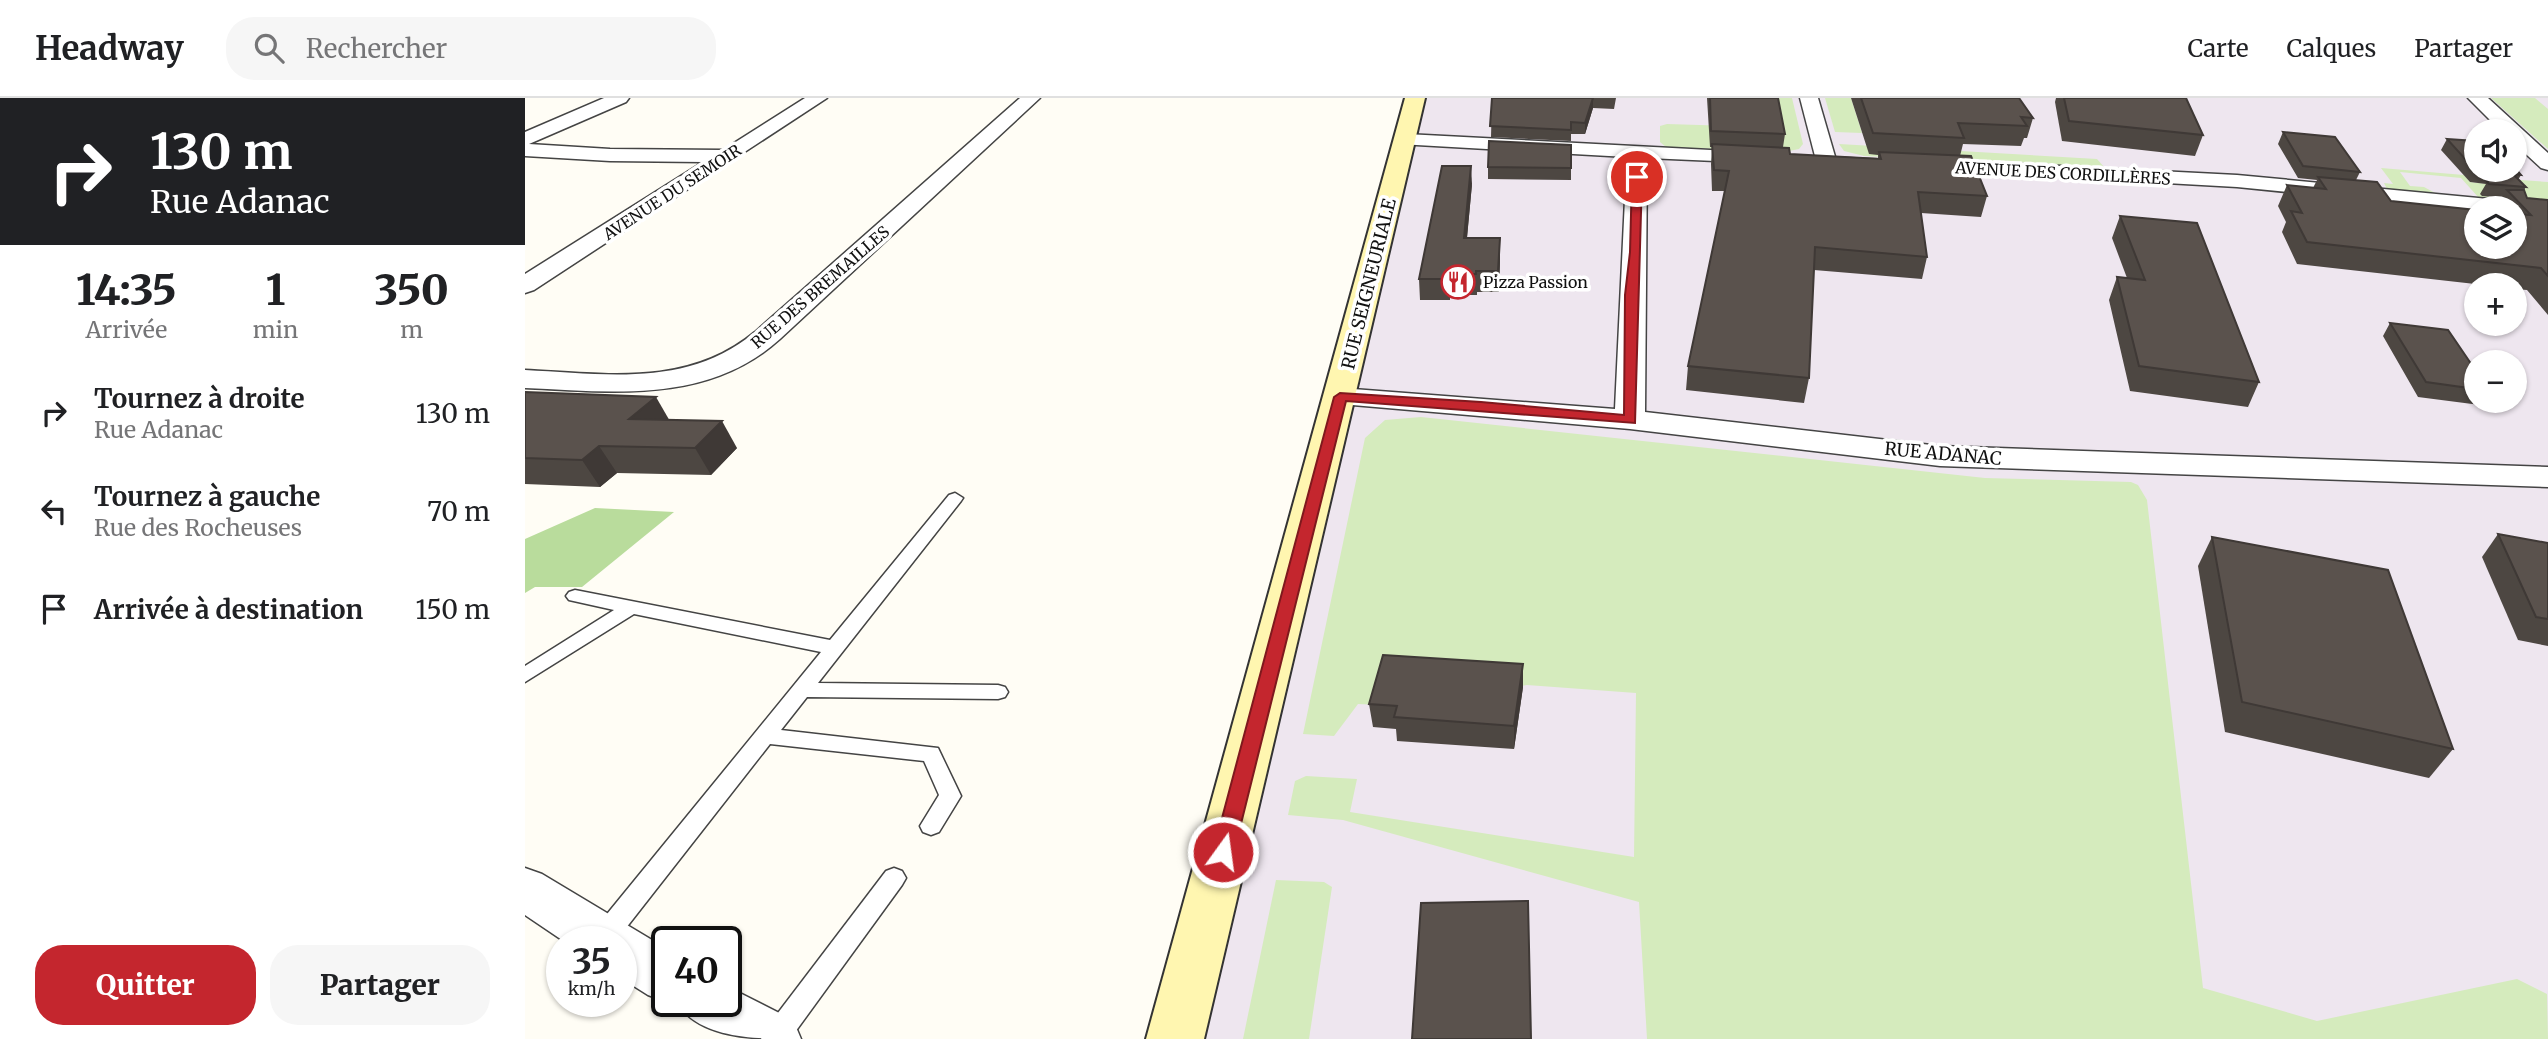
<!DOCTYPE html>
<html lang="fr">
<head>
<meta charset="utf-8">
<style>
  body { margin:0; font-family:Merriweather,serif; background:#f6f6f6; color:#202124; height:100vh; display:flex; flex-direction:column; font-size:26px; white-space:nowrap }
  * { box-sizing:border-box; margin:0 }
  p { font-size:23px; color:#757577 }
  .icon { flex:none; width:38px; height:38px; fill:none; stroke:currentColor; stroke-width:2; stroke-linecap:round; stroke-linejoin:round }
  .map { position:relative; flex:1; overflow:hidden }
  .details { display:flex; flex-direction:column; background:#fff; width:525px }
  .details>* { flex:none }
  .top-card { background:#202124; color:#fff; overflow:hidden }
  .buttons { position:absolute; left:1939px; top:21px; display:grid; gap:14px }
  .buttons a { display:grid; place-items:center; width:63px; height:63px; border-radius:50%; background:#fff; box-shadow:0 2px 5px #0004; font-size:35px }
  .speed { position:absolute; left:21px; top:828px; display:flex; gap:14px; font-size:35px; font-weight:700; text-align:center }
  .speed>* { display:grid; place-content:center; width:91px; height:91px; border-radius:50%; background:#fff; box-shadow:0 2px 5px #0004; line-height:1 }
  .speed small { font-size:18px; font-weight:400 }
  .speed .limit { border:4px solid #111; border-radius:10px; background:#fff; color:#111 }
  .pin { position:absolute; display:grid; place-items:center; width:60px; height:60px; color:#fff; margin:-30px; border:4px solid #fff; border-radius:50%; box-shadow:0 2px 7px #0007 }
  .me { position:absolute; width:77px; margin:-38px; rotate:14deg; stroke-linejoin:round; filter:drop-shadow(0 0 5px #0008) }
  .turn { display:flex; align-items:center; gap:24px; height:147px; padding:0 35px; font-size:32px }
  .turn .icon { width:91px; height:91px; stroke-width:2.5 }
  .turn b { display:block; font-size:49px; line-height:60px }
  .eta { display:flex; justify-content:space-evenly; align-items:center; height:119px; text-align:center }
  .eta b { font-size:42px; font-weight:800; line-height:49px }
  .action { display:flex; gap:14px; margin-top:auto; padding:14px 35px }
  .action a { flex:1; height:80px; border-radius:28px; background:#c4262e; color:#fff; font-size:28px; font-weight:800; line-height:80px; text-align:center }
  .action a+a { background:#f6f6f6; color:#202124 }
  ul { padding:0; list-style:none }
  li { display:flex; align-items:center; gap:21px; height:98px; padding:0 35px }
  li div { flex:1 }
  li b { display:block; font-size:26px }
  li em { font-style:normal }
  header { display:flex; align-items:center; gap:42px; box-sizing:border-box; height:98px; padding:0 35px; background:#fff; border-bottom:2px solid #e0e0e0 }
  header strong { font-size:33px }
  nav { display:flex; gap:38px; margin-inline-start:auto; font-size:24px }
  .search { width:490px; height:63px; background:#f6f6f6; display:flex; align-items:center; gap:18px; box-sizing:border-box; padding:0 24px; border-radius:28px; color:#757577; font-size:26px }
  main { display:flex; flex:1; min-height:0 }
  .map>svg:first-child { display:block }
  .industrial { fill:#eee6ef; fill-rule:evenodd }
  .green { fill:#d5ebbd }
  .forest { fill:#b9dc9c }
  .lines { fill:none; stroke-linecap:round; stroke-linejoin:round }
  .lane-casing { stroke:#444; stroke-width:3 }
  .street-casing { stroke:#444; stroke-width:3 }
  .secondary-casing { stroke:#333; stroke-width:4 }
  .lane { fill:#fff; fill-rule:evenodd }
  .street { fill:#fff; fill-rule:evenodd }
  .secondary { fill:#fff6b0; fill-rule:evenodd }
  .wall { fill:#4d4742 }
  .shaded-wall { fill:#3f3936 }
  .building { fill:#5a524d; stroke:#3f3936; stroke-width:2 }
  .route { fill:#c4262e; stroke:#7f191e; stroke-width:2 }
  .labels { text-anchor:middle; stroke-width:7; stroke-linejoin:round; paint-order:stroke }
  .far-street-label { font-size:16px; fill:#111; stroke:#fff }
  .far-poi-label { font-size:16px; fill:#111; stroke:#fff; text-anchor:start }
  .street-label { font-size:18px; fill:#111; stroke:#fff }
</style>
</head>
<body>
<header>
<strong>Headway</strong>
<div class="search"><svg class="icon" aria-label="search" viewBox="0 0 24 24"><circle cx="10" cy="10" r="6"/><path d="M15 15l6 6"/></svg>Rechercher</div>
<nav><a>Carte</a><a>Calques</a><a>Partager</a></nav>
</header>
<main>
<section class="details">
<div class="top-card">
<div class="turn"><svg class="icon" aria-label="right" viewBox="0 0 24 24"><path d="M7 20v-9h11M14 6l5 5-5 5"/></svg><div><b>130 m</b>Rue Adanac</div></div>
</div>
<div class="eta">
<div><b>14:35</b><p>Arrivée</p></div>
<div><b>1</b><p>min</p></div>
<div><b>350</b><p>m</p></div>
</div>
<ul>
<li><svg class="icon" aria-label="right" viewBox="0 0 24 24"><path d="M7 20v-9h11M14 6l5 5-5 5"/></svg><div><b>Tournez à droite</b><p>Rue Adanac</p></div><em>130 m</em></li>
<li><svg class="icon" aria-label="left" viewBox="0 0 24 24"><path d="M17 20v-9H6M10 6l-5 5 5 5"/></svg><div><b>Tournez à gauche</b><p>Rue des Rocheuses</p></div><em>70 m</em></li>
<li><svg class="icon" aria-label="arrive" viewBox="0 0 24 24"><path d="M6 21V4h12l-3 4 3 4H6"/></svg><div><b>Arrivée à destination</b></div><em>150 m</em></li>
</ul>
<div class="action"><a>Quitter</a><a>Partager</a></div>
</section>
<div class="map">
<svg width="2023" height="941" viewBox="0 0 2023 941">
  <rect width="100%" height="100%" fill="#fffdf5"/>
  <!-- industrial -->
  <path class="industrial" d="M894 0H2023V941H650ZM1951 33H1990V72H1951ZM1951 110H1990V149H1951ZM1951 187H1990V226H1951ZM1951 264H1990V303H1951Z"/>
  <!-- green -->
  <g class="green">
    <polygon points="1248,0 1267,0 1278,46 1274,51 1259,54"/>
    <polygon points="1300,0 1326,0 1337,35 1310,34"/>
    <polygon points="1966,0 2010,0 2023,11 2023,51"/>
    <polygon points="1142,26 1207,28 1218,52 1141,49 1135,44 1135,28"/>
    <polygon points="1314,46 1572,61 1580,70 1339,58 1319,53"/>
    <polygon points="1856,70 1939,77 1945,84 1988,89 1982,81 2023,84 2023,107 1954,100 1936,80 1875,74 1885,88 1899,89 1912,96 1862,91 1859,85 1868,86"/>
    <polygon points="896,319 1460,380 1606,384 1613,387 1622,402 1678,890 1792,923 1992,881 2022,896 2023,941 1122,941 1114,804 818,722 763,717 770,683 781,678 832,681 825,714 1109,759 1111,595 1002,587 854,607 833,606 809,638 778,636 840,340 860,322"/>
    <polygon points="751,782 799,784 807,789 784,941 718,941"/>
  </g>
  <!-- forest -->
  <polygon class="forest" points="70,410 149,414 57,489 10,489 0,495 0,441"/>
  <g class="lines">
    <defs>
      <g id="lane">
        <polygon points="430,395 438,400 436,403 293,585 473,587 480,589 483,594 480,599 473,601 282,599 256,632 413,650 436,698 414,734 406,737 398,734 395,728 414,697 399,663 245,646 90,844 67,844 66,840 69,832 296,554 109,516 0,584 0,568 89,512 44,502 41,498 44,494 50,492 305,542 424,397"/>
        <polygon points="369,770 377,773 381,780 377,787 265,941 236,941 240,932 361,773"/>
      </g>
      <g id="street">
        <polygon points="79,0 104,0 101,4 4,46 85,51 198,52 280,0 302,0 9,192 0,195 0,176 178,64 85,63 0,58 0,34"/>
        <path d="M495 0H515L255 241C183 306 89 294 0 290V272C81 276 163 290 230 234Z"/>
        <polygon points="1275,0 1293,0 1311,62 1308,66 1294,66 1291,62"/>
        <polygon points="1943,0 1963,0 2023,55 2023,72 2016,70 1990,46 1990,33 1976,33"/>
        <polygon points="881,36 1243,55 1246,59 1243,63 1236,65 1122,60 1120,314 1415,348 2023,369 2023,389 1415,368 1105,331 804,305 800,299 804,293 815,290 1090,311 1102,59 874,46 871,42 874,38"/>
        <polygon points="1399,61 1712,77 1985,103 1993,105 1996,110 1990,116 1990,110 1951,110 1951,113 1712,89 1392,71 1389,67 1392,63"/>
        <polygon points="0,770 17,776 142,851 142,903 146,903 142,904 123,897 96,880 96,844 40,844 0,817"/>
        <path d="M201 888 268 922 276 941C229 941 173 941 151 903H201Z"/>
      </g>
      <polygon id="secondary" points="880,0 900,0 679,941 621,941"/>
    </defs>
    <!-- lane casing -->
    <use href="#lane" class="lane-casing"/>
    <!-- street casing -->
    <use href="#street" class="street-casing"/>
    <!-- secondary casing -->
    <use href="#secondary" class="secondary-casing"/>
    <!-- lane -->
    <use href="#lane" class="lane"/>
    <!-- street -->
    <use href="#street" class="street"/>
    <!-- secondary -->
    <use href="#secondary" class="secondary"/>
  </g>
  <!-- wall -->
  <g class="wall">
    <polygon points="967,0 1091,0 1089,11 1068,10 1060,36 1046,36 1046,43 966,39"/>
    <polygon points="1182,0 1253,0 1260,36 1258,49 1265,56 1353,60 1353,57 1344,56 1326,0 1494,0 1508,20 1502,40 1499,40 1496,48 1438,46 1435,58 1462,98 1456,119 1396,115 1402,159 1397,181 1289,172 1284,280 1279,305 1161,292 1163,268 1200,93 1187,93 1186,66 1187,49 1185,49"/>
    <polygon points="1531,0 1661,0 1678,37 1670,58 1537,43 1530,4"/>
    <polygon points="1758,34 1835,74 1831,82 1866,103 1990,149 1990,110 1971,110 1977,100 1957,98 1955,96 1961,86 1945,84 1916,52 1922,41 1996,77 1993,82 2001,89 1999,92 2002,100 2023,102 2023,217 2002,192 1990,191 1990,187 1959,187 1772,166 1757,134 1761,124 1753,108 1762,87 1788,90 1792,82 1773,80 1753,46"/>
    <polygon points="1046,47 1046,82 963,81 963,69"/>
    <polygon points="947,86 942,140 975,140 975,160 974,194 952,194 952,197 925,197 925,202 895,202 894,181"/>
    <polygon points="1595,118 1734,284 1723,309 1605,293 1584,202 1592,179 1602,180 1587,140"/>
    <polygon points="1865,225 1951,273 1951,303 1958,303 1955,307 1893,299 1858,238"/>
    <polygon points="0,294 212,350 186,377 92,375 75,389 0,386"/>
    <polygon points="1973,436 2023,445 2023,548 1993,542 1957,459"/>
    <polygon points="1687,439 1928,651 1904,680 1700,634 1673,468"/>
    <polygon points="998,566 998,589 989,651 872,643 871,631 848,629 844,606"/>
  </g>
  <!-- shaded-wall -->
  <g class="shaded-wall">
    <polygon points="1068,0 1068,10 1060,36 1060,25"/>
    <polygon points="946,68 947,86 940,160 939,140"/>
    <polygon points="975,140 975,160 974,194 973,173"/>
    <polygon points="131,299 146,325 104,321"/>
    <polygon points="197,323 212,350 186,377 170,350"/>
    <polygon points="74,348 92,375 75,389 57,362"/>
    <polygon points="998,566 998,589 989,651 989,628"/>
  </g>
  <!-- building -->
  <g class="building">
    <polygon points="967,0 1068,0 1060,25 1046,24 1046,32 965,28"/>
    <polygon points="1185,0 1253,0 1260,36 1186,33"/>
    <polygon points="1336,0 1494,0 1508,20 1496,19 1502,28 1433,25 1439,40 1348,35"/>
    <polygon points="1539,0 1661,0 1678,37 1544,23"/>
    <polygon points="1758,34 1810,39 1835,74 1778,68"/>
    <polygon points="1922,41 1951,43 1951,72 1990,72 1990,70 1996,77 1988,76 2001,89 1964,86 1962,84 1972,74 1951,73"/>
    <polygon points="964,43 1046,47 1046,70 963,69"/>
    <polygon points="1187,46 1264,50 1265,56 1356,61 1354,54 1446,58 1462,98 1393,94 1402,159 1290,149 1284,280 1163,268 1204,73 1189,72"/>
    <polygon points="917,68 946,68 939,140 975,140 973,173 951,173 951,176 924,176 924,181 894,181"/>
    <polygon points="1793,79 1852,84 1866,103 1951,112 1951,149 1990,149 1990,116 2006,117 1982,92 1999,92 2002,100 2023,102 2023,178 2016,170 1782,144 1766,113 1777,115 1762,87 1801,91"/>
    <polygon points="1595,118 1672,125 1734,284 1614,268 1592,179 1620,182"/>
    <polygon points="1865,225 1923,232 1951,273 1951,291 1901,284"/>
    <polygon points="0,294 131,299 104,321 197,323 170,350 74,348 57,362 0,360"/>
    <polygon points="1973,436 2023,445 2023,521 2011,519"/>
    <polygon points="1687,439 1863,472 1928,651 1717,604"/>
    <polygon points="858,557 998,566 989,628 869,619 872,608 844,606"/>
    <polygon points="1003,803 1006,941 887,941 896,805"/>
  </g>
  <!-- route -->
  <polygon class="route" points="1112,76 1117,79 1110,325 821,303 709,754 706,760 698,762 691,760 688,754 809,299 815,295 956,304 1099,317 1100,197 1105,154 1107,79"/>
  <!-- icons -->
  <defs>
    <symbol id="restaurant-ring" viewBox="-11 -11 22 22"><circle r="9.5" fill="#fff" stroke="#c4262e" stroke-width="1.5"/><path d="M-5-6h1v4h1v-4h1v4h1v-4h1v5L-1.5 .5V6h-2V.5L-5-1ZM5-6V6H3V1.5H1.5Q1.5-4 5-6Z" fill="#c4262e"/></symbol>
  </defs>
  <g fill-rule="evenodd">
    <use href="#restaurant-ring" x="914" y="165" width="38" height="38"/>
  </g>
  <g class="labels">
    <!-- far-street labels -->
    <g class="far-street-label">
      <text transform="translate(1538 75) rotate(3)" y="6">AVENUE DES CORDILLÈRES</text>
      <text transform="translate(147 94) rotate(-33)" y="6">AVENUE DU SEMOIR</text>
      <text transform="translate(295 189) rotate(-41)" y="6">RUE DES BREMAILLES</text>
    </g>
    <!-- far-poi labels -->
    <g class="far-poi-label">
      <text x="958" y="190">Pizza Passion</text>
    </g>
    <!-- street labels -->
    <g class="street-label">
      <text transform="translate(844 186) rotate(-76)" y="6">RUE SEIGNEURIALE</text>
      <text transform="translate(1418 356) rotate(5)" y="6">RUE ADANAC</text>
    </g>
  </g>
</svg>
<div class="buttons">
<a><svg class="icon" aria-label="sound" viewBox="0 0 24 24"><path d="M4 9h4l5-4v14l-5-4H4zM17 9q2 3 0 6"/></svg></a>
<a><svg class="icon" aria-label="layers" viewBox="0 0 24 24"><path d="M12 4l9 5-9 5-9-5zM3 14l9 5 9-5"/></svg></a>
<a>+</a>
<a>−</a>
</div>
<div class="speed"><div>35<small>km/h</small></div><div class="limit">40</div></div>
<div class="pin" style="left:1112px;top:79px;background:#d93025"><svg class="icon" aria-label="arrive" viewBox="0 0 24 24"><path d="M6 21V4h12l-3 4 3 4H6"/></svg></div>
<svg class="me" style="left:698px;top:754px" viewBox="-20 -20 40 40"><circle r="17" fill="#c4262e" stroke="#fff" stroke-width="3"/><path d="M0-11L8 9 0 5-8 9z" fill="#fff"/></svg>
</div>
</main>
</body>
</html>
